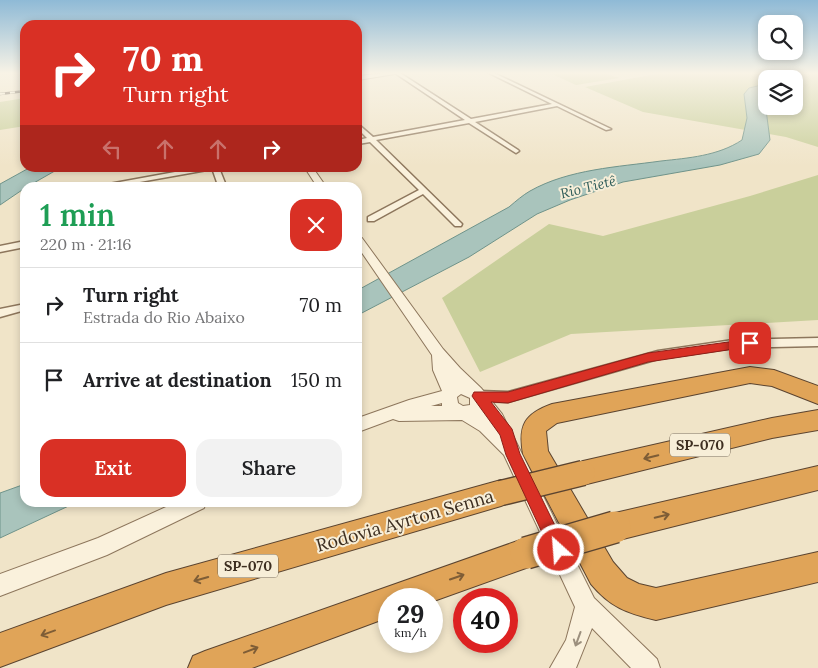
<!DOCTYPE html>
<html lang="en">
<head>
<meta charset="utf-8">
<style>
  body { margin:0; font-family:Lora,serif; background:#f2f2f2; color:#202124; height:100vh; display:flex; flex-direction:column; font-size:19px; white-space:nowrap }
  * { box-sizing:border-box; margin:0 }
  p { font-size:16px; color:#757577 }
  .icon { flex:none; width:28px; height:28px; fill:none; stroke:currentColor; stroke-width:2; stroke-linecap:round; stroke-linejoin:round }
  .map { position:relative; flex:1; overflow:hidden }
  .drawer { position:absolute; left:20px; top:182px; width:342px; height:325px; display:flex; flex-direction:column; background:#fff; border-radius:15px; box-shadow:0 2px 8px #0003 }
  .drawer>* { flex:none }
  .guide { position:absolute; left:20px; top:20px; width:342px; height:152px; border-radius:15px; box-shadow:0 2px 8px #0003; background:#d93025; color:#fff; overflow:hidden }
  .buttons { position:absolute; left:758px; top:15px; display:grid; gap:10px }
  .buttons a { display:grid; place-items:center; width:45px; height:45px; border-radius:10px; background:#fff; box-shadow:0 2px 8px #0003; font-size:25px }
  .speed { position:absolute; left:378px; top:588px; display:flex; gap:10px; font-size:25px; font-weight:700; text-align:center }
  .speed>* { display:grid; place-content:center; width:65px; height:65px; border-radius:50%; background:#fff; box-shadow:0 2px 8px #0003; line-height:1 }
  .speed small { font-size:12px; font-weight:400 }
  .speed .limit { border:8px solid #d22; background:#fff; color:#111 }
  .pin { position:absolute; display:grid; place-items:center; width:42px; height:42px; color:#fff; margin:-21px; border-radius:10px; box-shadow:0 2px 8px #0006 }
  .me { position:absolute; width:55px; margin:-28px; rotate:334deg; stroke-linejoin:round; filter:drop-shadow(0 0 4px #0008) }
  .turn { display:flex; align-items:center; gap:18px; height:105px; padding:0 20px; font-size:22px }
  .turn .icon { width:65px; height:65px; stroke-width:2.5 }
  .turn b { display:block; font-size:35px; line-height:42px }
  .lanes { display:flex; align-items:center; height:48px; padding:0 20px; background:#0003; justify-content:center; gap:25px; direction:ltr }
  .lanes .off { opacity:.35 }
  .round { display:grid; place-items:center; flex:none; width:52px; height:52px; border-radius:15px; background:#f2f2f2 }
  .headline { display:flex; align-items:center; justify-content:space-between; height:85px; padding:0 20px }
  h1 { font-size:30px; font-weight:600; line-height:38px; color:#1e9e55 }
  .button { display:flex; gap:10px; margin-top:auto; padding:10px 20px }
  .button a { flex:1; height:58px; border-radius:15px; background:#d93025; color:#fff; font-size:20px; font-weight:600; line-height:58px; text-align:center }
  .button a+a { background:#f2f2f2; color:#202124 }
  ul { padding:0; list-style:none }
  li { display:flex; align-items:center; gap:15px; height:75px; padding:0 20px; border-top:1px solid #e0e0e0 }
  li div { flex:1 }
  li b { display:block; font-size:19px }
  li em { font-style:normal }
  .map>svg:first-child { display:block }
  .green { fill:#c9cf9b; fill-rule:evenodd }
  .water { fill:#a9c4bc; stroke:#6f938a }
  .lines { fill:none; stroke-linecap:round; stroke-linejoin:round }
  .minor-casing { stroke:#8d765c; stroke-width:3 }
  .tertiary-casing { stroke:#8d765c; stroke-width:2 }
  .motorway-casing { stroke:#5b4430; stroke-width:2 }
  .minor { fill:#faf1dc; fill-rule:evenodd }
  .tertiary { fill:#faf1dc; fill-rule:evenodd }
  .motorway { fill:#e0a458; fill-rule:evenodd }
  .rail-casing { stroke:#3d2e20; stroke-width:2.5 }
  .rail { stroke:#f7eed8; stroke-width:2; stroke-dasharray:5; stroke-linecap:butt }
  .motorway-bridge-far1-casing { stroke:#5b4430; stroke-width:27; stroke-linecap:butt }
  .motorway-bridge-casing { stroke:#5b4430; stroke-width:34; stroke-linecap:butt }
  .motorway-bridge-far1 { stroke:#e0a458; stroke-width:24 }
  .motorway-bridge { stroke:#e0a458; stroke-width:31 }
  .oneway { stroke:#7e5d36 }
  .oneway2 { stroke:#9c907e }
  .route { fill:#d93025; stroke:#8d1f18 }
  .labels { text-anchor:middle; stroke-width:4; stroke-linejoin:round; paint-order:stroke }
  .far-water-label { font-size:14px; font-style:italic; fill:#2f5d5a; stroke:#f7eed8 }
  .shield { fill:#f7eed8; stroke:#756857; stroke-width:1 }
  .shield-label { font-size:14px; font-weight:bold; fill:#3d2e20 }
  .near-street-label { font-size:18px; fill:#3d2e20; stroke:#f7eed8 }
</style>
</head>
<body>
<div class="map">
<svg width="818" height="668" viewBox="0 0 818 668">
  <rect width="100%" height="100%" fill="#f0e4c8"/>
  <!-- green -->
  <g class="green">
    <polygon points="550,73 605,73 619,78 576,85"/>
    <path d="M662 73H818V147L786 137 643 112 585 87ZM766 79H794V106H766Z"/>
    <polygon points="25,98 25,126 0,130 0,102"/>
    <polygon points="818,175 818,320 571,334 480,372 442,298 549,224 603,236 750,196"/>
  </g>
  <!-- water -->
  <g class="water">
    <path d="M766 84 765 102 770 140 759 154 720 165 623 182 570 200 537 214 469 257 358 315V290L509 207C516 201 523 195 530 191 569 169 618 167 661 161 688 158 718 156 742 140L747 118 744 94 749 88Z"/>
    <polygon points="29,168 60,168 25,188 0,205 0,184"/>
    <polygon points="25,484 25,502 75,503 0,538 0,493"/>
  </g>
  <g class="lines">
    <defs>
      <g id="minor">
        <polygon points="395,73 400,73 471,119 552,104 489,73 494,73 611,129 606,130 557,106 475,122 518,150 519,151 516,153 469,123 376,140 462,224 461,226 455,226 423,194 374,221 368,221 368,217 419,190 370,142 358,144 358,140 367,138 358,129 358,124 373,137 465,120"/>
        <polygon points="197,168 211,168 207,170 106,188 87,188"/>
        <polygon points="212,168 219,168 227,188 219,188"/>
        <polygon points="25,241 25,247 0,252 0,246"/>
        <polygon points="25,304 25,310 0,317 0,309"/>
        <polygon points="818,338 818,346 733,348 658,359 508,402 479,401 474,400 473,396 474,392 479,391 508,392 658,351 733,340"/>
      </g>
      <g id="tertiary">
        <polygon points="386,73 401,73 358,80 358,76"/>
        <polygon points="305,168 313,168 327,188 318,188"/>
        <path d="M358 237 362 238 443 349 460 368 481 388 502 414 594 598 657 659 660 668H631L592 628 576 668H550L566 640 575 607 504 455 480 431 462 420 399 421 393 419 358 432V418L409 400 442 391 433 370 432 355 358 247ZM461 394 470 398V405L463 406 458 403 457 397ZM442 403V406H431Z"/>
        <polygon points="177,502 206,502 204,508 107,555 0,596 0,574 98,538"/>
      </g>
      <g id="motorway">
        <path d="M750 367 774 370 818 386V404L772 386 750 383 557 423 546 431 548 451 613 562 627 578 639 584 656 588 818 552V582L656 620C627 613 610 607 591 584L523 454C518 426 524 414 552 404Z"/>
        <polygon points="818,410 818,430 772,438 583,485 574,481 570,473 574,465 583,461 772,418"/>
        <polygon points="818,466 818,490 615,541 605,537 601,527 605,517 615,513"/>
        <polygon points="501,480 511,484 515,493 511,502 501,506 166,605 0,667 0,633 166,573"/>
        <polygon points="526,538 537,542 541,553 537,564 526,568 431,602 431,599 389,599 389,617 252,668 188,668 193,656 205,651"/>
      </g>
    </defs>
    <!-- minor casing -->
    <use href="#minor" class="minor-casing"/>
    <!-- tertiary casing -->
    <use href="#tertiary" class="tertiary-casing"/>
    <!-- motorway casing -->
    <use href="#motorway" class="motorway-casing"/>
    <!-- minor -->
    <use href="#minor" class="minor"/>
    <!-- tertiary -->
    <use href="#tertiary" class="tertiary"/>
    <!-- motorway -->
    <use href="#motorway" class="motorway"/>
    <defs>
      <polyline id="rail" points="0,94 25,91"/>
    </defs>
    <!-- rail casing -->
    <use href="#rail" class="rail-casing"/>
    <!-- rail -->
    <use href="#rail" class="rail"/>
    <defs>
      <polyline id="motorway-bridge-far1" points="501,493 583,473"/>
      <polyline id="motorway-bridge" points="526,553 615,527"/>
    </defs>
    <!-- motorway-bridge-far1 casing -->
    <use href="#motorway-bridge-far1" class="motorway-bridge-far1-casing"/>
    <!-- motorway-bridge casing -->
    <use href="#motorway-bridge" class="motorway-bridge-casing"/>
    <!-- motorway-bridge-far1 -->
    <use href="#motorway-bridge-far1" class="motorway-bridge-far1"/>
    <!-- motorway-bridge -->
    <use href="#motorway-bridge" class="motorway-bridge"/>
  </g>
  <!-- one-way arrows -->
  <defs><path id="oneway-shaft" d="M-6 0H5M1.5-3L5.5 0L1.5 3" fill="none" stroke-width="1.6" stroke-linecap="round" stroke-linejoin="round" transform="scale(1.25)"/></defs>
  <g class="oneway">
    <use href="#oneway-shaft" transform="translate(651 457) rotate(167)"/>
    <use href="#oneway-shaft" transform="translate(662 516) rotate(-13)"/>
    <use href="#oneway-shaft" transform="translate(457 577) rotate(-19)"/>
    <use href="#oneway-shaft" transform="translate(201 579) rotate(164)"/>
    <use href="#oneway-shaft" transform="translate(48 633) rotate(160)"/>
    <use href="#oneway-shaft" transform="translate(251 650) rotate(-21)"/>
  </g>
  <use class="oneway2" href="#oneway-shaft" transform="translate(578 639) rotate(110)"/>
  <!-- sky -->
  <linearGradient id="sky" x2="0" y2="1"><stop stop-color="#8fbad6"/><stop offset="0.44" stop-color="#f8f3e6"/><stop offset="1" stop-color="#f8f3e6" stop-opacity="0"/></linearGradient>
  <rect width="818" height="166" fill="url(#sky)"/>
  <!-- route -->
  <polygon class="route" points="750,339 754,340 754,346 648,362 508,403 491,402 512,429 520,454 567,550 565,556 559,558 553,556 506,455 500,435 474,399 472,396 474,392 508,392 648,353"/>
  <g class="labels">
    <!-- far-water labels -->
    <g class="far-water-label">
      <text transform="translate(588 187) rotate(-14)" y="5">Rio Tietê</text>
    </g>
    <!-- shield labels -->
    <g class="shield">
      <rect x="670" y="433.5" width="60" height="23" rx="4"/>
      <rect x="218" y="554.5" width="60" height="23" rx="4"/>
    </g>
    <g class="shield-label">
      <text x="700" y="450">SP-070</text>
      <text x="248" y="571">SP-070</text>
    </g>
    <!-- near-street labels -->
    <g class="near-street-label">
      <text transform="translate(405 521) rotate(-16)" y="6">Rodovia Ayrton Senna</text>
    </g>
  </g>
</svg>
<div class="buttons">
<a><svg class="icon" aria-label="search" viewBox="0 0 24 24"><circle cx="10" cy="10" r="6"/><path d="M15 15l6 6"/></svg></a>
<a><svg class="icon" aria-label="layers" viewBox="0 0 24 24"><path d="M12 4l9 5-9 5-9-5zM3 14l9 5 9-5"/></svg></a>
</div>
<div class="speed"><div>29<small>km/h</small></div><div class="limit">40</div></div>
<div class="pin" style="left:750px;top:343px;background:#d93025"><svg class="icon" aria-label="arrive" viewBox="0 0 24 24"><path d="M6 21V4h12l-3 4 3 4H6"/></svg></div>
<svg class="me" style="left:559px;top:550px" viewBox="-20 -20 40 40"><circle r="17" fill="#d93025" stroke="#fff" stroke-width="3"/><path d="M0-11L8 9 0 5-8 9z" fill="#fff"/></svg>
<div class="guide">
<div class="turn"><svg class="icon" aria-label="right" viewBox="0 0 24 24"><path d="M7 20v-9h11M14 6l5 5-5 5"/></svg><div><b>70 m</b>Turn right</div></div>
<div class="lanes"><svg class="icon off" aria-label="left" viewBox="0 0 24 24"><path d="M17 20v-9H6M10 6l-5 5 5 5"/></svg><svg class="icon off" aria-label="ahead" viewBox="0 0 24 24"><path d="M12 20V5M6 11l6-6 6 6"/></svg><svg class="icon off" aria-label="ahead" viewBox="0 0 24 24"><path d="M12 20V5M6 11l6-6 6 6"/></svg><svg class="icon" aria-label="right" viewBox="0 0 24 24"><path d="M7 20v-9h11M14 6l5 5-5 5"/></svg></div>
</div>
<section class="drawer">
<div class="headline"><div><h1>1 min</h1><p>220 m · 21:16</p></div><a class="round" style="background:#d93025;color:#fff"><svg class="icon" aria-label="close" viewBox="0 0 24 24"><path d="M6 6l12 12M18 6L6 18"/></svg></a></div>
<ul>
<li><svg class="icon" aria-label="right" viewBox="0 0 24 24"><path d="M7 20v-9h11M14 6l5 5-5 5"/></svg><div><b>Turn right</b><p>Estrada do Rio Abaixo</p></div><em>70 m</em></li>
<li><svg class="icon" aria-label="arrive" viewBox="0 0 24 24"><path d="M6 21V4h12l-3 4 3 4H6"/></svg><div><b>Arrive at destination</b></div><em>150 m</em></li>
</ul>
<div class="button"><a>Exit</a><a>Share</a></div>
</section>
</div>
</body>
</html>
